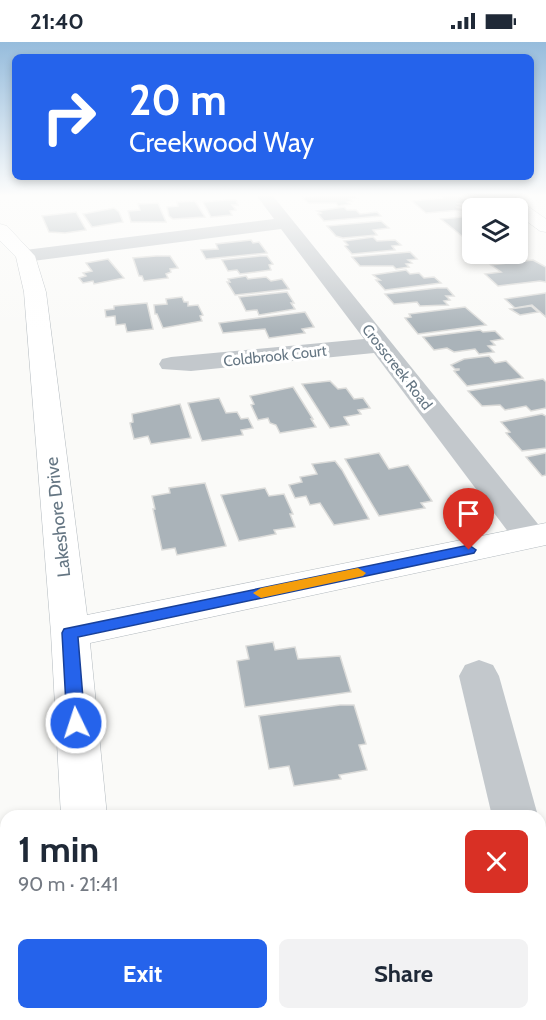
<!DOCTYPE html>
<html lang="en">
<head>
<meta charset="utf-8">
<style>
  body { margin:0; font-family:Cabin,sans-serif; background:#f2f2f3; color:#1f2937; height:100vh; display:flex; flex-direction:column; font-size:22px; white-space:nowrap }
  * { box-sizing:border-box; margin:0 }
  p { font-size:20px; color:#747a83 }
  .icon { flex:none; width:33px; height:33px; fill:none; stroke:currentColor; stroke-width:2; stroke-linecap:round; stroke-linejoin:round }
  .map { position:relative; flex:1; overflow:hidden }
  .side { position:absolute; left:0px; top:768px; width:546px; height:210px; display:flex; flex-direction:column; background:#fff; border-radius:18px 18px 0 0; box-shadow:0 3px 9px #0003 }
  .side>* { flex:none }
  .top-card { position:absolute; left:12px; top:12px; width:522px; height:126px; border-radius:9px; box-shadow:0 3px 9px #0003; background:#2563eb; color:#fff; overflow:hidden }
  .buttons { position:absolute; left:462px; top:156px; display:grid; gap:12px }
  .buttons a { display:grid; place-items:center; width:66px; height:66px; border-radius:9px; background:#fff; box-shadow:0 3px 9px #0003; font-size:30px }
  .pin { position:absolute; display:grid; place-items:center; width:51px; height:51px; color:#fff; margin:-62px -26px; border-radius:50% 50% 50% 0; rotate:-45deg; box-shadow:0 0 6px #0007 }
  .pin .icon { rotate:45deg }
  .me { position:absolute; width:66px; margin:-33px; rotate:356deg; stroke-linejoin:round; filter:drop-shadow(0 0 4px #0008) }
  .turn { display:flex; align-items:center; gap:21px; height:126px; padding:0 18px; font-size:27px }
  .turn .icon { width:78px; height:78px; stroke-width:2.5 }
  .turn b { display:block; font-size:42px; line-height:51px }
  .round { display:grid; place-items:center; flex:none; width:63px; height:63px; border-radius:9px; background:#f2f2f3 }
  .head { display:flex; align-items:center; justify-content:space-between; height:102px; padding:0 18px }
  h1 { font-size:36px; font-weight:700; line-height:45px }
  .action { display:flex; gap:12px; margin-top:auto; padding:12px 18px }
  .action a { flex:1; height:69px; border-radius:9px; background:#2563eb; color:#fff; font-size:24px; font-weight:700; line-height:69px; text-align:center }
  .action a+a { background:#f2f2f3; color:#1f2937 }
  .status { display:flex; justify-content:space-between; align-items:center; height:42px; padding:0 30px; background:#fff; direction:ltr }
  .status svg { height:16px; fill:currentColor }
  .map>svg:first-child { display:block }
  .building { fill:#aab3b9; stroke:#dcdcda; stroke-width:1.5 }
  .lines { fill:none; stroke-linecap:round; stroke-linejoin:round }
  .secondary-casing { stroke:#b3babf; stroke-width:1 }
  .street { fill:#c3c8cc; fill-rule:evenodd }
  .secondary { fill:#fff; fill-rule:evenodd }
  .route { fill:#2563eb; stroke:#184099; stroke-width:1.5 }
  .slow { fill:#f59e0b }
  .labels { text-anchor:middle; stroke-width:6; stroke-linejoin:round; paint-order:stroke }
  .far-street-label { font-size:15px; fill:#657683; stroke:#fff }
  .street-label { font-size:18px; fill:#657683; stroke:#fff }
</style>
</head>
<body>
<div class="status"><b>21:40</b><svg viewBox="0 0 49 12"><path d="M0 12V9h3v3zM5 12V6h3v6zM10 12V3h3v9zM15 12V0h3v12zM26 1h20v11H26zM47 4h2v5h-2z"/></svg></div>
<div class="map">
<svg width="546" height="978" viewBox="0 0 546 978">
  <rect width="100%" height="100%" fill="#fafaf8"/>
  <!-- building -->
  <g class="building">
    <polygon points="318,154 354,154 357,156 349,157 352,159 347,160 350,162 338,164 336,161 308,161 302,155"/>
    <polygon points="439,154 460,154 469,161 458,162 461,164 457,165 461,168 426,171 412,159 443,156"/>
    <polygon points="227,158 236,158 238,163 232,163 236,168 230,169 232,173 211,175 203,160"/>
    <polygon points="195,159 205,175 173,177 169,174 167,165 178,164 177,160"/>
    <polygon points="158,161 166,180 131,180 128,169 140,168 138,162"/>
    <polygon points="344,165 347,168 356,168 360,172 377,170 381,174 324,179 318,172 321,171 317,169"/>
    <polygon points="114,166 119,170 123,180 92,185 83,172"/>
    <polygon points="76,170 86,188 65,191 49,190 42,174"/>
    <polygon points="472,174 472,193 462,194 441,177"/>
    <polygon points="381,179 389,186 373,188 377,193 343,196 336,194 327,184"/>
    <polygon points="373,195 377,199 395,198 401,203 392,204 395,208 352,212 345,204 348,203 344,199"/>
    <polygon points="251,198 253,201 259,200 267,211 206,217 201,208 218,207 216,202"/>
    <polygon points="518,207 524,213 491,217 481,216 476,212 518,212"/>
    <polygon points="410,210 417,217 408,218 412,221 406,222 409,225 396,227 393,224 360,224 352,215"/>
    <polygon points="156,214 170,214 178,226 170,227 171,230 166,232 168,236 144,239 142,234 139,234 133,216"/>
    <polygon points="260,214 267,214 273,222 269,223 271,228 240,232 237,228 228,229 222,218"/>
    <polygon points="108,217 124,236 94,242 93,239 83,241 79,236 86,234 83,231 92,229 86,221"/>
    <polygon points="533,218 546,225 546,240 540,239 498,244 485,232 501,230 491,223"/>
    <polygon points="406,228 410,232 419,231 424,236 434,235 441,241 385,248 376,238 380,238 373,233"/>
    <polygon points="246,234 248,237 266,235 271,239 282,237 289,247 235,253 227,240 230,240 228,237"/>
    <polygon points="437,246 447,246 454,254 446,254 450,258 444,259 448,263 420,264 417,260 394,262 385,252"/>
    <polygon points="287,250 294,261 291,261 295,267 259,273 257,268 246,269 239,255"/>
    <polygon points="546,251 546,275 532,263 515,266 505,257"/>
    <polygon points="182,255 184,260 188,260 188,264 198,263 203,273 200,274 202,279 163,286 157,272 155,272 154,263 167,262 166,257"/>
    <polygon points="147,261 153,287 127,290 125,282 116,283 115,274 106,275 105,268 114,267 114,264"/>
    <polygon points="531,264 538,270 520,273 510,267"/>
    <polygon points="465,265 486,283 418,292 405,276 411,275 409,272"/>
    <polygon points="305,270 314,285 302,287 305,291 269,296 265,287 223,291 219,281"/>
    <polygon points="480,288 483,290 495,289 503,297 491,299 495,303 488,304 494,310 479,312 475,307 454,310 447,306 434,308 423,295"/>
    <polygon points="489,314 495,321 506,319 523,336 467,344 454,329 459,328 459,327 455,327 451,323 464,317"/>
    <polygon points="543,337 546,340 546,366 531,369 526,364 505,368 500,363 482,364 468,349"/>
    <polygon points="330,339 338,347 346,346 354,357 363,356 370,366 358,368 361,372 344,375 349,383 330,386 302,342"/>
    <polygon points="293,345 313,377 311,377 316,385 280,391 276,383 270,381 268,376 258,378 251,363 254,362 250,354"/>
    <polygon points="219,356 226,371 237,370 241,377 248,376 253,386 241,388 243,393 202,399 188,361"/>
    <polygon points="180,362 191,396 151,402 148,394 134,397 130,381 133,380 132,372"/>
    <polygon points="542,372 546,374 546,406 522,409 506,391 510,390 501,380"/>
    <polygon points="379,411 389,427 408,423 432,459 421,461 425,466 379,474 345,417"/>
    <polygon points="546,411 546,433 542,434 526,415"/>
    <polygon points="335,419 342,428 369,477 334,483 320,461 310,463 306,454 295,456 289,443 302,440 300,435 317,432 312,422"/>
    <polygon points="205,441 226,504 177,513 175,506 162,508 153,467 155,467 152,454 170,451 169,446"/>
    <polygon points="265,446 269,454 284,452 293,472 290,472 295,485 274,488 276,492 239,499 221,453"/>
    <polygon points="273,600 275,608 295,605 298,617 340,614 351,650 245,665 237,619 249,617 246,604"/>
    <polygon points="340,663 354,663 366,702 359,703 367,728 339,733 341,737 294,744 289,724 269,727 259,674"/>
    <polygon points="259,972 337,972 337,978 264,978"/>
  </g>
  <g class="lines">
    <defs>
      <g id="secondary">
        <polygon points="495,154 513,154 546,177 546,190 540,189 518,173 518,166 509,166"/>
        <polygon points="0,182 7,184 35,214 46,250 87,573 546,481 546,503 90,601 107,774 61,774 51,591 24,250 16,215 0,199"/>
        <polygon points="52,972 108,972 107,978 51,978"/>
      </g>
    </defs>
    <!-- secondary casing -->
    <use href="#secondary" class="secondary-casing"/>
    <!-- street -->
    <g class="street">
      <polygon points="257,154 273,154 542,487 546,494 542,503 530,506 518,503 374,311 191,329 162,327 159,322 162,317 171,315 364,297 281,187 25,220 18,218 15,214 18,210 25,208 274,177"/>
      <polygon points="479,618 493,623 499,634 538,774 492,774 459,634 465,623"/>
      <polygon points="540,849 546,852 546,924 540,922"/>
    </g>
    <!-- secondary -->
    <use href="#secondary" class="secondary"/>
  </g>
  <!-- sky -->
  <linearGradient id="sky" x2="0" y2="1"><stop stop-color="#96bcdc"/><stop offset="0.53" stop-color="#fdfdfc"/><stop offset="1" stop-color="#fdfdfc" stop-opacity="0"/></linearGradient>
  <rect width="546" height="290" fill="url(#sky)"/>
  <!-- route -->
  <polygon class="route" points="469,503 476,508 474,511 78,595 85,681 82,686 76,688 70,686 67,681 62,591 64,587"/>
  <!-- slow -->
  <polygon class="slow" points="358,526 366,531 363,534 261,556 253,551 261,546"/>
  <g class="labels">
    <!-- far-street labels -->
    <g class="far-street-label">
      <text transform="translate(275 314) rotate(-6)" y="5">Coldbrook Court</text>
      <text transform="translate(397 325) rotate(52)" y="5">Crosscreek Road</text>
    </g>
    <!-- street labels -->
    <g class="street-label">
      <text transform="translate(58 475) rotate(-96)" y="6">Lakeshore Drive</text>
    </g>
  </g>
</svg>
<div class="buttons">
<a><svg class="icon" aria-label="layers" viewBox="0 0 24 24"><path d="M12 4l9 5-9 5-9-5zM3 14l9 5 9-5"/></svg></a>
</div>
<div class="pin" style="left:469px;top:508px;background:#d93025"><svg class="icon" aria-label="arrive" viewBox="0 0 24 24"><path d="M6 21V4h12l-3 4 3 4H6"/></svg></div>
<svg class="me" style="left:76px;top:681px" viewBox="-20 -20 40 40"><circle r="17" fill="#2563eb" stroke="#fff" stroke-width="3"/><path d="M0-11L8 9 0 5-8 9z" fill="#fff"/></svg>
<div class="top-card">
<div class="turn"><svg class="icon" aria-label="right" viewBox="0 0 24 24"><path d="M7 20v-9h11M14 6l5 5-5 5"/></svg><div><b>20 m</b>Creekwood Way</div></div>
</div>
<section class="side">
<div class="head"><div><h1>1 min</h1><p>90 m · 21:41</p></div><a class="round" style="background:#d93025;color:#fff"><svg class="icon" aria-label="close" viewBox="0 0 24 24"><path d="M6 6l12 12M18 6L6 18"/></svg></a></div>
<div class="action"><a>Exit</a><a>Share</a></div>
</section>
</div>
</body>
</html>
